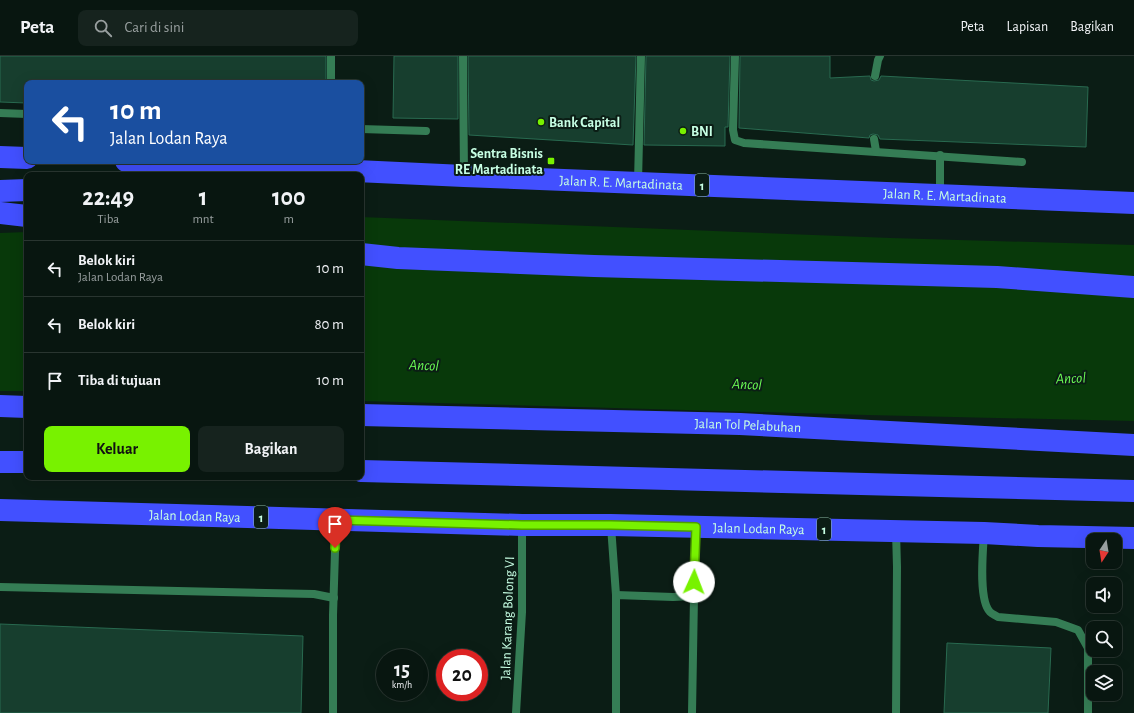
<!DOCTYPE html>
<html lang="id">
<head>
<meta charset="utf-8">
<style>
  body { margin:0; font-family:"Alegreya Sans",sans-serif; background:#16231e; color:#f1f3f6; height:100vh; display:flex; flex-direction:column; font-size:15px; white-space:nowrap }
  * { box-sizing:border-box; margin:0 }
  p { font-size:13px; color:#989f9f }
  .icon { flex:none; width:22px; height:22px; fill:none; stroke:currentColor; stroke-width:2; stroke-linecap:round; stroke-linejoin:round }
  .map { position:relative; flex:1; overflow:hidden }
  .side { position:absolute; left:24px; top:116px; width:340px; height:308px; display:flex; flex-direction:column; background:#081610; border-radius:8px; box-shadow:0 4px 16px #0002,0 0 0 1px #293530 }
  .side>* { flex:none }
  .hud { position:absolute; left:24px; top:24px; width:340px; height:84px; border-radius:8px; box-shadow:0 4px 16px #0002,0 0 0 1px #293530; background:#1a4fa0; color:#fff; overflow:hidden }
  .needle { width:26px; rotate:192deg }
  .controls { position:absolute; left:1086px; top:477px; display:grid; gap:8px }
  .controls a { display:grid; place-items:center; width:36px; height:36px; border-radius:8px; background:#081610; box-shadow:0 4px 16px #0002,0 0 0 1px #293530; font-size:20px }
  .speed { position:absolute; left:376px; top:593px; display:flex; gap:8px; font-size:20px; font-weight:700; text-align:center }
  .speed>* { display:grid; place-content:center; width:52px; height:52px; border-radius:50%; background:#081610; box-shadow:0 4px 16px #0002,0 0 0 1px #293530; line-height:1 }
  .speed small { font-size:10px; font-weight:400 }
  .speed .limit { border:6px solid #d22; background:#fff; color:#111 }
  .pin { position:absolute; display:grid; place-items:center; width:34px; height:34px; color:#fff; margin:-41px -17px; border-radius:50% 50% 50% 0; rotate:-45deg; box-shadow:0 0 4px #0007 }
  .pin .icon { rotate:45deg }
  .me { position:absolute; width:44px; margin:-22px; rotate:2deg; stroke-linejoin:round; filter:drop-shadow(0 0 3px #0008) }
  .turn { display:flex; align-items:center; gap:14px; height:84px; padding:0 20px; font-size:18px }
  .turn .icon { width:52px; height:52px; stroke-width:2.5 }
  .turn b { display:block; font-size:28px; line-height:34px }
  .eta { display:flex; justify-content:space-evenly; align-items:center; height:68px; text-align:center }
  .eta b { font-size:24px; font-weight:700; line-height:28px }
  .button { display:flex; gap:8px; margin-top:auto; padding:8px 20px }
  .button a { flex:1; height:46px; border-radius:8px; background:#78f200; color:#111; font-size:16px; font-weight:700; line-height:46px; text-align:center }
  .button a+a { background:#16231e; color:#f1f3f6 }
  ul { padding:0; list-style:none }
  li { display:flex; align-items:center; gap:12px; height:56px; padding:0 20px; border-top:1px solid #293530 }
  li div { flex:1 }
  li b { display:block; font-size:15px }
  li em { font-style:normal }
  header { display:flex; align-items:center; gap:24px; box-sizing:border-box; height:56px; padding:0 20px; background:#081610; border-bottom:1px solid #293530 }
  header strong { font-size:19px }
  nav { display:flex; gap:22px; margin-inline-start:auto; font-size:14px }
  .search { width:280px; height:36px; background:#16231e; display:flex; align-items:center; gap:10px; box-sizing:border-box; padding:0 14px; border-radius:8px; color:#989f9f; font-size:15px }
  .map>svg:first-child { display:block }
  .water { fill:#08390a }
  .building { fill:#173e2e; stroke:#296a50 }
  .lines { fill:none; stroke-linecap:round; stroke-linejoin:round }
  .lane { stroke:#357d55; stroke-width:8 }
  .street { stroke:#357d55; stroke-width:8 }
  .highway { stroke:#4250ff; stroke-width:22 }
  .route-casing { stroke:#4e9d00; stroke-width:10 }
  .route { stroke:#78f200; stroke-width:7 }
  .poi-dot { fill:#78f200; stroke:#0b1d15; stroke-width:1.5 }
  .labels { text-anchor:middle; stroke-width:4; stroke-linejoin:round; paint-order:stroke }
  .shield { fill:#0b1d15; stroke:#8fbba6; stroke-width:1 }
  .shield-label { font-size:13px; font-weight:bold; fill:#c7ffe4 }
  .poi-label { font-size:14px; font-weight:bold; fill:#c7ffe4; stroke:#0b1d15; text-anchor:start }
  .street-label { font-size:14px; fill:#c7ffe4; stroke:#0b1d15 }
  .water-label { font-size:15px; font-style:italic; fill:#6cff55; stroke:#0b1d15 }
</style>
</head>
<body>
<header>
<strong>Peta</strong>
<div class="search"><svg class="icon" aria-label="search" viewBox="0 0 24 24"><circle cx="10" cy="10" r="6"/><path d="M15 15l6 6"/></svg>Cari di sini</div>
<nav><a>Peta</a><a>Lapisan</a><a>Bagikan</a></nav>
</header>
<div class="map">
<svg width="1134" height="657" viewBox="0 0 1134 657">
  <rect width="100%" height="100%" fill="#0b1d15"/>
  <!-- water -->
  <g class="water">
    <polygon points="361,161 891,182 1134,189 1134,365 867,359 361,345"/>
    <polygon points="27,176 27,335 0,335 0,177"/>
  </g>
  <!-- building -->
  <g class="building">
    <polygon points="0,0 326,0 326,27 27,27 27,47 0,46"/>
    <polygon points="394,0 458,0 458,63 393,62"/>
    <polygon points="468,0 636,0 633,89 469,79"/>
    <polygon points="646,0 730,0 728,71 725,71 725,90 644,89"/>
    <polygon points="740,0 830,0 830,22 870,20 871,24 874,25 879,24 881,20 1088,31 1086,91 880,83 878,79 873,78 870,79 869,82 739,72"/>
    <polygon points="0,568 303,580 301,657 0,657"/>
    <polygon points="947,587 1051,592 1048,657 944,657"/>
  </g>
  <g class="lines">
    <!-- lane -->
    <g class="lane">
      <polyline points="463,0 464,120"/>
      <polyline points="735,0 733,74 735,84 744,87 1022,106"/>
      <polyline points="875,20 878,4 880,0"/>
      <polyline points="331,27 331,0"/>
      <polyline points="0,57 27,58"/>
      <polyline points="361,73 426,75"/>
      <polyline points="874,83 876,95"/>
      <polyline points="638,126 641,0"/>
      <polyline points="940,139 940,99"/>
      <polyline points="611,470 616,539"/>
      <polyline points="896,475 897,511 896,657"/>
      <path d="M984 477C983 494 978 544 990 556 992 558 995 559 998 561L1056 566 1078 574 1088 592V657"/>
      <polyline points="0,531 314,538 334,542"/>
      <polyline points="333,657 333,559 336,464"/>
      <polyline points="616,657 616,539 673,541 694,540 696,472"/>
      <polyline points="692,657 694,540"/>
    </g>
    <!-- street -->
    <polyline class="street" points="516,657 522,556 522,470"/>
    <!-- highway -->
    <g class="highway">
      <polyline points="0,101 27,102"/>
      <polyline points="126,105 179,107"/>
      <path id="s1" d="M157 119 238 110 270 111 464 120 1134 147"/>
      <polyline points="0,135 27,134"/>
      <polyline points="0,157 27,160"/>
      <polyline points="361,198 398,202 594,210 997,221 1134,231"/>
      <polyline points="0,350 27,351"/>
      <path id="s2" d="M361 359 740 368 1134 389"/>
      <polyline points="0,406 27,406"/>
      <polyline points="361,415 1134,435"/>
      <path id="s3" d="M0 454 522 469H611L984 477 1038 480 1134 482"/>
    </g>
  </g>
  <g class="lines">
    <defs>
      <polyline id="route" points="335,492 336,464 522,469 611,469 696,471 694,526"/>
    </defs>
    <!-- route casing -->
    <use href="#route" class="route-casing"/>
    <!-- route -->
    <use href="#route" class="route"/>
  </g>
  <!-- markers -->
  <g class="poi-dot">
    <circle cx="541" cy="66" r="4"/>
    <circle cx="683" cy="75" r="4"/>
    <rect x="547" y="101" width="8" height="8" rx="2"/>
  </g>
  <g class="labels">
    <!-- shield labels -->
    <g class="shield">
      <rect x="695" y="118" width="14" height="22" rx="3"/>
      <rect x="254" y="450" width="14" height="22" rx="3"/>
      <rect x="817" y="462" width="14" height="22" rx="3"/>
    </g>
    <g class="shield-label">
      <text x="702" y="134">1</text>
      <text x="261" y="466">1</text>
      <text x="824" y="478">1</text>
    </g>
    <!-- poi labels -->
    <g class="poi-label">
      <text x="549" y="71">Bank Capital</text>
      <text x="691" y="80">BNI</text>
      <text x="543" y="102" text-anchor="end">Sentra Bisnis<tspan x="543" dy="16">RE Martadinata</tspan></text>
    </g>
    <!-- street labels -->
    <g class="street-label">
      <text dy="5" stroke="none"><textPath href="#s1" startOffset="465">Jalan R. E. Martadinata</textPath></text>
      <text dy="5" stroke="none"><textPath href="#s1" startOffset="789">Jalan R. E. Martadinata</textPath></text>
      <text dy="5" stroke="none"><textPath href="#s2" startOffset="387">Jalan Tol Pelabuhan</textPath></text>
      <text dy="5" stroke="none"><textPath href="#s3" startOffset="195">Jalan Lodan Raya</textPath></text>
      <text dy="5" stroke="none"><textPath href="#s3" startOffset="759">Jalan Lodan Raya</textPath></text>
      <text transform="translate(507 562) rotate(-88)" y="5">Jalan Karang Bolong VI</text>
    </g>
    <!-- water labels -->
    <g class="water-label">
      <text transform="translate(424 309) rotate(3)" y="5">Ancol</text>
      <text transform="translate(1071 322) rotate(-2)" y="5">Ancol</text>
      <text transform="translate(747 328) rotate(3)" y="5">Ancol</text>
    </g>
  </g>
</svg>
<div class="controls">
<a><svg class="needle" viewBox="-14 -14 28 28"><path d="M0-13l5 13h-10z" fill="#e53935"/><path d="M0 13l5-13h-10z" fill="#989f9f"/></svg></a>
<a><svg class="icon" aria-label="sound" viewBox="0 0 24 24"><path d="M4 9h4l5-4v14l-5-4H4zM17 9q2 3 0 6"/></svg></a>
<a><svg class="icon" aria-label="search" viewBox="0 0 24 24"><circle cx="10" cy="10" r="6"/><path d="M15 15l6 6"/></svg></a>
<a><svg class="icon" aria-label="layers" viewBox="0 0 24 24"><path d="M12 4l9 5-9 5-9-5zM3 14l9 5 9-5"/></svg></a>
</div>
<div class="speed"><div>15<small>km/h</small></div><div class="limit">20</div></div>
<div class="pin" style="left:335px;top:492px;background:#d93025"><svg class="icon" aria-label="arrive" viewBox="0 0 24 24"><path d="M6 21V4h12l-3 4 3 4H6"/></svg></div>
<svg class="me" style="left:694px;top:526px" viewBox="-20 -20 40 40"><circle r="19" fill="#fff"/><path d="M0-13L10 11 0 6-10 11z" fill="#78f200"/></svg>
<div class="hud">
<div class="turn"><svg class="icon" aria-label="left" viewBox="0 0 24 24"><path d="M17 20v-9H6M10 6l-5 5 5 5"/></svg><div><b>10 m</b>Jalan Lodan Raya</div></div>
</div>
<section class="side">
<div class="eta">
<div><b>22:49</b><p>Tiba</p></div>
<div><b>1</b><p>mnt</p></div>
<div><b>100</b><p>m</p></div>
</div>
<ul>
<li><svg class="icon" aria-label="left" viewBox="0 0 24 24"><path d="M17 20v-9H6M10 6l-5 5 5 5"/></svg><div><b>Belok kiri</b><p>Jalan Lodan Raya</p></div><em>10 m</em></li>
<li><svg class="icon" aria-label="left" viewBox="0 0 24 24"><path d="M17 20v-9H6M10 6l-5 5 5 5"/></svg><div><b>Belok kiri</b></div><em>80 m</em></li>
<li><svg class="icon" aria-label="arrive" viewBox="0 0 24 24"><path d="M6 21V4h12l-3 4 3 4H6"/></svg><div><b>Tiba di tujuan</b></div><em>10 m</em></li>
</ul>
<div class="button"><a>Keluar</a><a>Bagikan</a></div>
</section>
</div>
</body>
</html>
